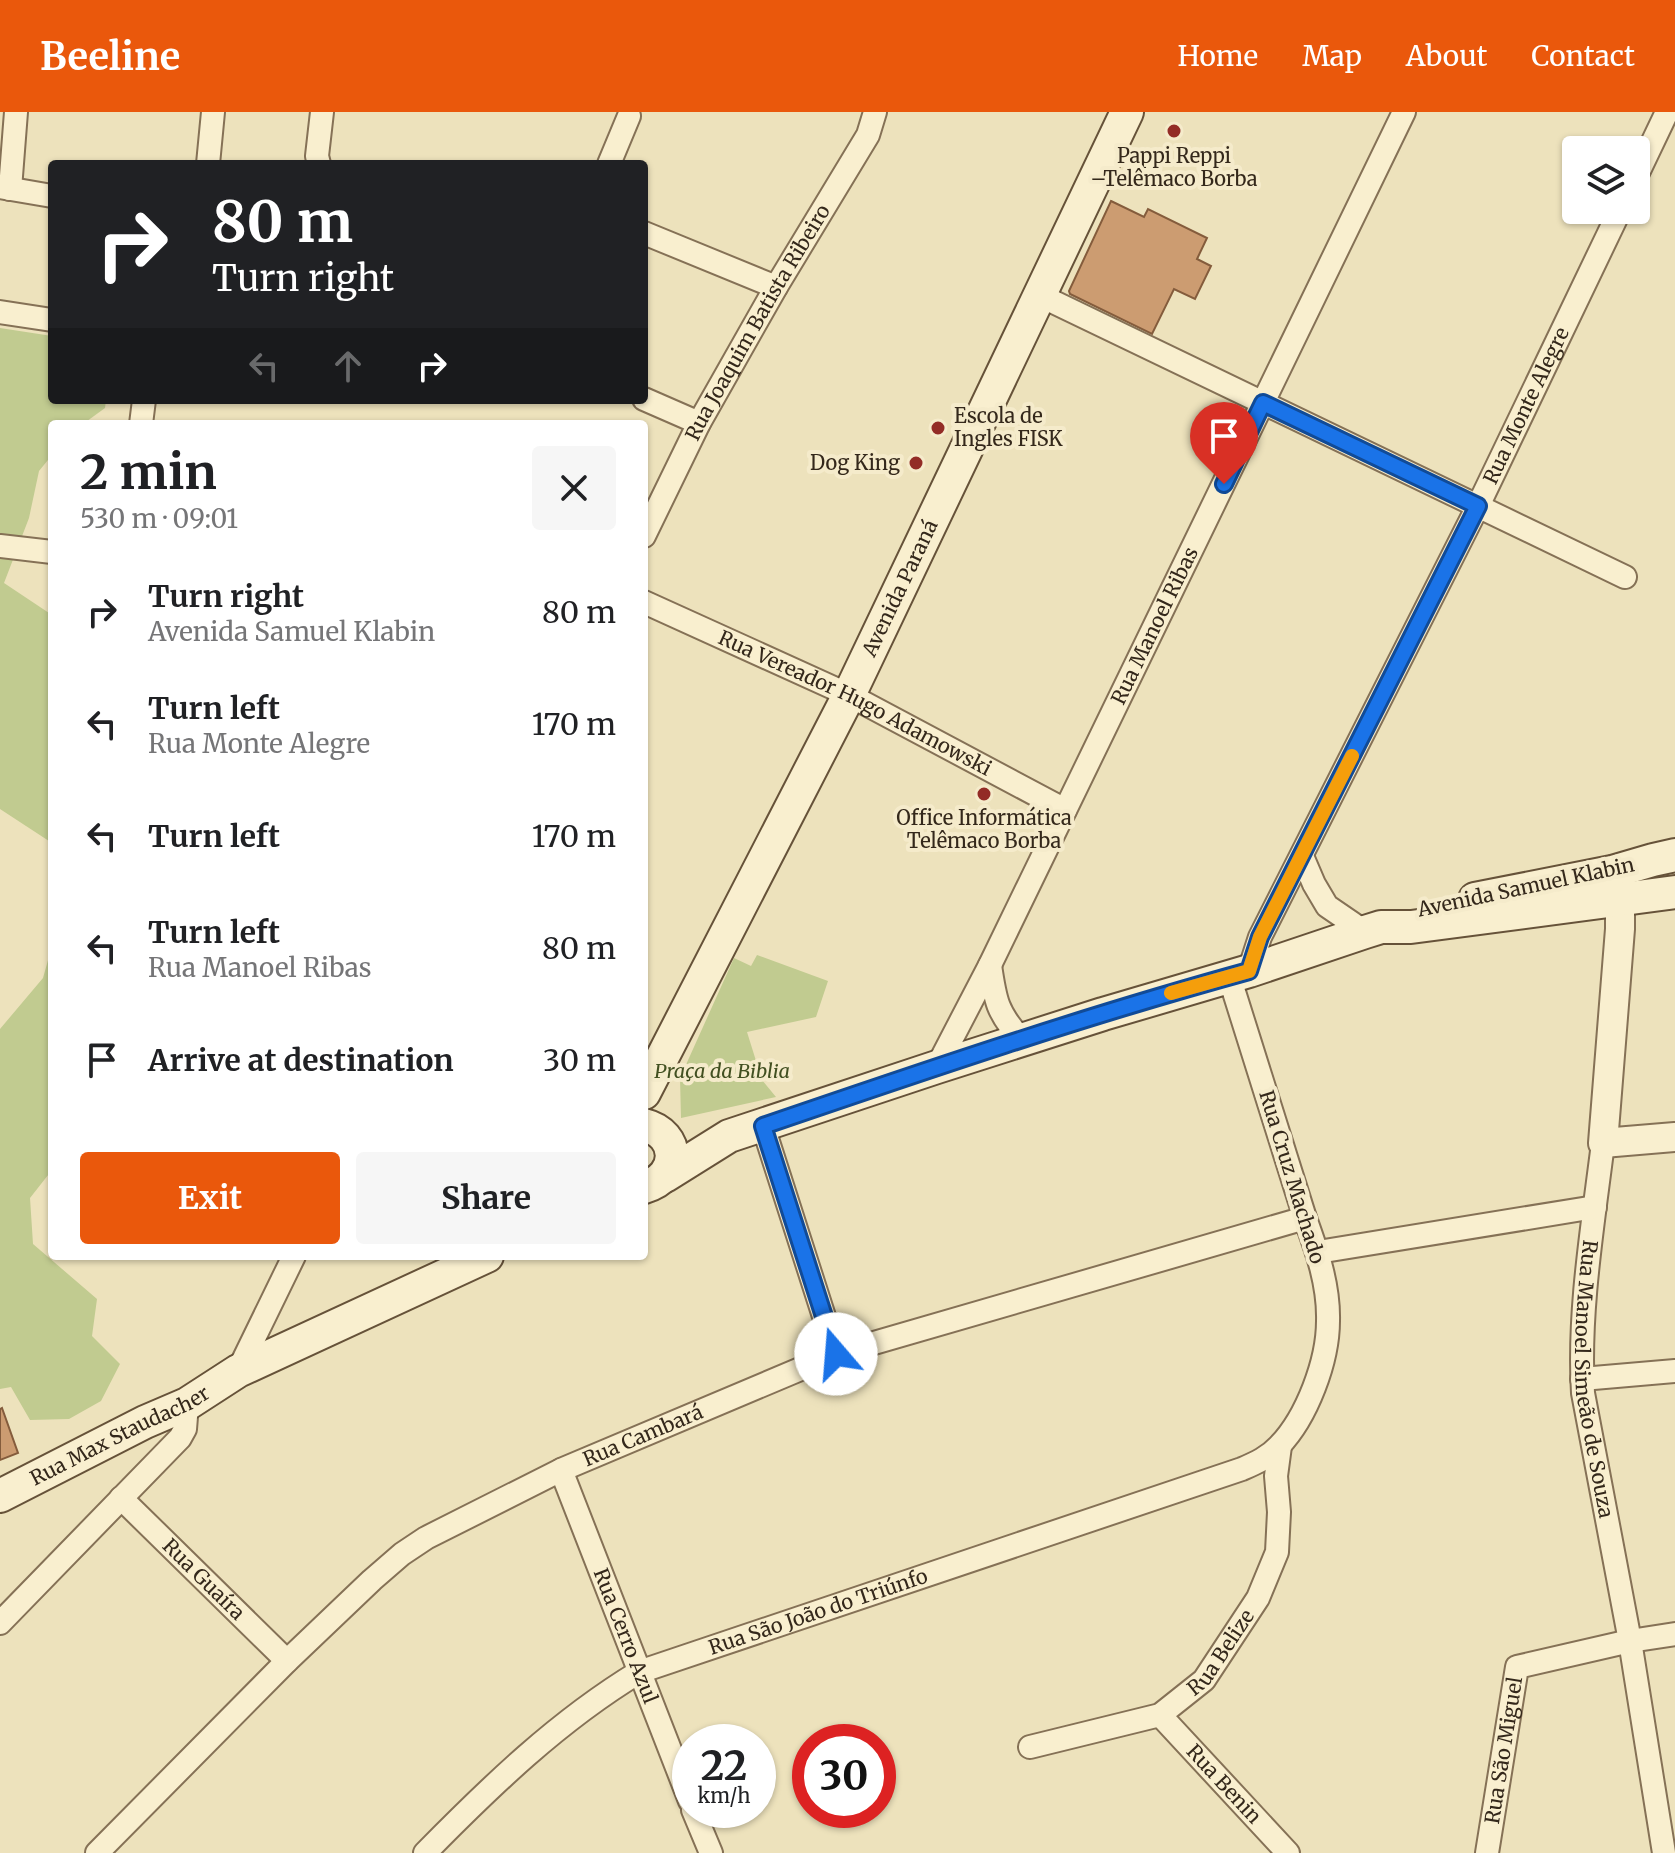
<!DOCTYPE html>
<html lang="en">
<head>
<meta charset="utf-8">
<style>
  body { margin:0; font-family:Merriweather,serif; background:#f6f6f6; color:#202124; height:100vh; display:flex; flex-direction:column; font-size:30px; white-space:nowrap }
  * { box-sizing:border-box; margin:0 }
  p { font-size:26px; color:#757577 }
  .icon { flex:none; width:44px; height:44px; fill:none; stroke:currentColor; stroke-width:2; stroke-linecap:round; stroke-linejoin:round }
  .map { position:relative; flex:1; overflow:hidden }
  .drawer { position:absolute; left:48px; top:308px; width:600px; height:840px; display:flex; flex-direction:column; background:#fff; border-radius:8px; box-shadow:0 2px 6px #0004 }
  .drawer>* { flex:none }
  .top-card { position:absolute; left:48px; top:48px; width:600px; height:244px; border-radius:8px; box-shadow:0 2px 6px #0004; background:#202124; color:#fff; overflow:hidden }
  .fabs { position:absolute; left:1562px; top:24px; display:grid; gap:16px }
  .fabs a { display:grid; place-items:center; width:88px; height:88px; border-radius:8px; background:#fff; box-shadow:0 2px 6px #0004; font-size:40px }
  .speed { position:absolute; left:672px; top:1612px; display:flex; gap:16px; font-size:40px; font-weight:700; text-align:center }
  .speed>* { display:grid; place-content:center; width:104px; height:104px; border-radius:50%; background:#fff; box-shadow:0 2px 6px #0004; line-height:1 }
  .speed small { font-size:20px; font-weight:400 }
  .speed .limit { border:12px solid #d22; background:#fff; color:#111 }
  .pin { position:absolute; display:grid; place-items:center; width:68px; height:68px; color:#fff; margin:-82px -34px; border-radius:50% 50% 50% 0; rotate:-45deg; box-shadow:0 0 8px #0007 }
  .pin .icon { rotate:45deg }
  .me { position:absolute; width:88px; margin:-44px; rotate:342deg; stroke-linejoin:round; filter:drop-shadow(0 0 6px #0008) }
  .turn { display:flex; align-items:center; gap:28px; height:168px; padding:0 32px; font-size:36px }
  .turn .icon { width:104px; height:104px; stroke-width:2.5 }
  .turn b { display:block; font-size:56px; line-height:68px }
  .lanes { display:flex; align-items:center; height:76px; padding:0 32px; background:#0003; justify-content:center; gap:40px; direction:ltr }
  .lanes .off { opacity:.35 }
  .round { display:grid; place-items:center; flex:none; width:84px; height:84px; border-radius:8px; background:#f6f6f6 }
  .headline { display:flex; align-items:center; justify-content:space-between; height:136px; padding:0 32px }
  h1 { font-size:48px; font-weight:700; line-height:60px }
  .action { display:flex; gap:16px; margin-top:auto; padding:16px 32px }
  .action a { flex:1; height:92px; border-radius:8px; background:#ea580c; color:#fff; font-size:32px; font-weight:700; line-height:92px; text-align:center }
  .action a+a { background:#f6f6f6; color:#202124 }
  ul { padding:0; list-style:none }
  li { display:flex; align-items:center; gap:24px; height:112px; padding:0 32px }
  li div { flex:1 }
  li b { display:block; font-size:30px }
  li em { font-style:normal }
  header { display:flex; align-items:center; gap:48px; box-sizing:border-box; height:112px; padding:0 40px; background:#ea580c; color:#fff }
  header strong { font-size:38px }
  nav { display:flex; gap:44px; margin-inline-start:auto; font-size:28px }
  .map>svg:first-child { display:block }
  .green { fill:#c1cb90 }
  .building { fill:#cc9c71; stroke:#845c3c; stroke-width:2 }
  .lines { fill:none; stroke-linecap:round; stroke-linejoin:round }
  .minor-casing { stroke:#857156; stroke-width:26 }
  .tertiary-casing { stroke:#857156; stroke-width:32 }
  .secondary-casing { stroke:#665239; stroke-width:36 }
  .minor { stroke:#f9efcf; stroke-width:22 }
  .tertiary { stroke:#f9efcf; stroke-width:28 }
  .secondary { stroke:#f9efcf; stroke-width:32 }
  .route-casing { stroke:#114b97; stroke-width:20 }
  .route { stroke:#1a73e8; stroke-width:14 }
  .slow { stroke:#f59e0b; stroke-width:14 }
  .poi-dot { fill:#932c26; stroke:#f5ebcb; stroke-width:3 }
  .labels { text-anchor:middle; stroke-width:8; stroke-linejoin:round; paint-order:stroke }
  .poi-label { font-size:20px; fill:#34281b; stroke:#f5ebcb }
  .street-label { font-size:20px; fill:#34281b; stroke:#f5ebcb }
  .park-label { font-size:20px; font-style:italic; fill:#425021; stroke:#f5ebcb }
</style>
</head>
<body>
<header>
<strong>Beeline</strong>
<nav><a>Home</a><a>Map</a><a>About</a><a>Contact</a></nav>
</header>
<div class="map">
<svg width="1675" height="1741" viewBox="0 0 1675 1741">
  <rect width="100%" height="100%" fill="#ede2bc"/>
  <!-- green -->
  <g class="green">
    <polygon points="0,216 52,224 52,288 106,288 105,296 83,312 52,312 52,343 39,359 29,406 4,471 52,503 52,731 0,697"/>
    <polygon points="52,834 52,1058 30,1086 33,1132 97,1187 92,1224 120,1252 101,1289 69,1307 30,1308 11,1275 0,1277 0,917 43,866"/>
    <polygon points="757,843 828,869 816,905 747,920 762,968 776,985 681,1006 680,966 734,846 751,854"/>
  </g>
  <!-- building -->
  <g class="building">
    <polygon points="1111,89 1144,105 1148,97 1207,126 1197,147 1211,154 1195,187 1174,177 1152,222 1070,182 1069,179"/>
    <polygon points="2,1296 18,1341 0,1348 0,1297"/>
  </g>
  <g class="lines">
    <defs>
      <g id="minor">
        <polyline points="208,52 213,0"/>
        <polyline points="319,52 317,44 322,0"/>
        <polyline points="609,52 629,4"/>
        <polyline points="1636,65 1667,0"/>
        <polyline points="0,75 52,84"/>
        <polyline points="10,77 16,0"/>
        <polyline points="644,121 776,175"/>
        <polyline points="1039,183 1625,465"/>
        <polyline points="0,200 52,208"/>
        <polyline points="644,287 699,311"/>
        <polyline points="141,312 144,288"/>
        <path id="s1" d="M644 424 699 311 776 175 868 23 875 0"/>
        <polyline points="0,434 52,440"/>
        <path id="s2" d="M644 490 849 583 1065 698"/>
        <polyline points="1302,744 1314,772 1327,794 1365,820"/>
        <path d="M990 853C995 888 997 901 1022 928"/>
        <path id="s3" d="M1249 859 1260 825 1478 394 1620 98"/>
        <path id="s4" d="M937 955 990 853 1404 0"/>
        <polyline points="763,1014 836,1242"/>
        <path id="s5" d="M1603 1031C1593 1112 1578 1200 1583 1281L1630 1529 1664 1741"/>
        <polyline points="1318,1140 1595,1095"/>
        <polyline points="238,1259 294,1144"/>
        <polyline points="1582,1267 1675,1259"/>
        <path id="s6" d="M561 1358 690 1689"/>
        <path id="s7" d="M121 1386 287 1549"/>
        <polyline points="0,1511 180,1326 185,1317 187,1292"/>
        <path id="s8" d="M1160 1603 1288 1741"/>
        <path id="s9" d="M1030 1635 1160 1603 1204 1568 1258 1486 1277 1440 1279 1400 1276 1364 1280 1334"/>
        <polyline points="693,1698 711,1741"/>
        <path id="s10" d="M97 1741 287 1549 372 1468 402 1442 426 1426 561 1358 836 1242 1305 1106"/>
        <path id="s11" d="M425 1741C491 1674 558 1609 639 1560L1242 1357C1256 1351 1269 1345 1279 1334 1307 1305 1328 1249 1328 1209 1329 1173 1317 1139 1305 1106L1229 864"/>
        <path id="s12" d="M1487 1741 1517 1555 1630 1529 1675 1522"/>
      </g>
      <polyline id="tertiary" points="1614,766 1620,789 1620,817 1603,1031 1675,1025"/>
      <g id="secondary">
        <polyline points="1475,787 1612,760 1653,748 1675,743"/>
        <path id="s13" d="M644 981 849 583 1127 0"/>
        <path d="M644 1013C681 1022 681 1065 644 1075"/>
        <polyline points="665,1064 729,1024 937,955 1103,902 1249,859 1365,820 1381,815 1411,815 1675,780"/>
        <path id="s14" d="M0 1384 145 1310 187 1292 238 1259 487 1144"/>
      </g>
    </defs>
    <!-- minor casing -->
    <use href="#minor" class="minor-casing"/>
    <!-- tertiary casing -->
    <use href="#tertiary" class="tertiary-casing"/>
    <!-- secondary casing -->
    <use href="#secondary" class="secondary-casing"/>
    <!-- minor -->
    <use href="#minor" class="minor"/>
    <!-- tertiary -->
    <use href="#tertiary" class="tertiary"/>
    <!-- secondary -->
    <use href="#secondary" class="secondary"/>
  </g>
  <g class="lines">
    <defs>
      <path id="route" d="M836 1242 763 1014C924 959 1085 904 1249 859L1260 825 1478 394 1263 291 1224 372"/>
    </defs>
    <!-- route casing -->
    <use href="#route" class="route-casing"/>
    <!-- route -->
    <use href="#route" class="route"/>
    <!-- slow -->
    <polyline class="slow" points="1171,881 1249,859 1260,825 1352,644"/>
  </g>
  <!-- markers -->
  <g class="poi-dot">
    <circle cx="1174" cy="19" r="8"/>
    <circle cx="938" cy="316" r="8"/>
    <circle cx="916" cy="351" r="8"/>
    <circle cx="984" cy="682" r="8"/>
  </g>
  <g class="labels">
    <!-- poi labels -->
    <g class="poi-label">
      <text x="1174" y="51">Pappi Reppi<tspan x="1174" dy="23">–Telêmaco Borba</tspan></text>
      <text x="954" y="311" text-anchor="start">Escola de<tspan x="954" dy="23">Ingles FISK</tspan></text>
      <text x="900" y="358" text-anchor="end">Dog King</text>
      <text x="984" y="713">Office Informática<tspan x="984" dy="23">Telêmaco Borba</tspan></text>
    </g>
    <!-- street labels -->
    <g class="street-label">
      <text dy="7" stroke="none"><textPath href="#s1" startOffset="242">Rua Joaquim Batista Ribeiro</textPath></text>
      <text dy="7" stroke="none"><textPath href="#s3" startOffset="630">Rua Monte Alegre</textPath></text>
      <text dy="7" stroke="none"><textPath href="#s13" startOffset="566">Avenida Paraná</textPath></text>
      <text dy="7" stroke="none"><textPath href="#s4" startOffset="492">Rua Manoel Ribas</textPath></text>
      <text dy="7" stroke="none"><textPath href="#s2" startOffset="234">Rua Vereador Hugo Adamowski</textPath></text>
      <text transform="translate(1526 775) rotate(-12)" y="7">Avenida Samuel Klabin</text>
      <text transform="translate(1292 1065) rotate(73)" y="7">Rua Cruz Machado</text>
      <text dy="7" stroke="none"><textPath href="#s5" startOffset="238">Rua Manoel Simeão de Souza</textPath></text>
      <text dy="7" stroke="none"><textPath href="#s14" startOffset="134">Rua Max Staudacher</textPath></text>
      <text dy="7" stroke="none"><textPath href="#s10" startOffset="696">Rua Cambará</textPath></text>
      <text dy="7" stroke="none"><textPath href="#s7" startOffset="116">Rua Guaíra</textPath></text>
      <text dy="7" stroke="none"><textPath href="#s11" startOffset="470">Rua São João do Triúnfo</textPath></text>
      <text dy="7" stroke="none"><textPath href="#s6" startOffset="178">Rua Cerro Azul</textPath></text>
      <text dy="7" stroke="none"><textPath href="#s9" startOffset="222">Rua Belize</textPath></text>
      <text dy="7" stroke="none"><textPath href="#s12" startOffset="104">Rua São Miguel</textPath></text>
      <text dy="7" stroke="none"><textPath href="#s8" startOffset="94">Rua Benin</textPath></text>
    </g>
    <!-- park labels -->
    <g class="park-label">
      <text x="722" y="966">Praça da Biblia</text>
    </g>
  </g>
</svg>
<div class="fabs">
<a><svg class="icon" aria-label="layers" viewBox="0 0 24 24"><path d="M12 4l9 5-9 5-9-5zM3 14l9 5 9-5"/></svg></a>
</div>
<div class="speed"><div>22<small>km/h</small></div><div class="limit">30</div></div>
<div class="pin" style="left:1224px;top:372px;background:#d93025"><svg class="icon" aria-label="arrive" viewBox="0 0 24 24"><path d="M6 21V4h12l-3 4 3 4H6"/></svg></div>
<svg class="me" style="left:836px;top:1242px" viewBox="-20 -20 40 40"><circle r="19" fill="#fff"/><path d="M0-13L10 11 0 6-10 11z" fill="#1a73e8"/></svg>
<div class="top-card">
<div class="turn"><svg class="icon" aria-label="right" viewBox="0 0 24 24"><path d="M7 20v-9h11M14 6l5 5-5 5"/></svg><div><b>80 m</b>Turn right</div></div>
<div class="lanes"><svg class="icon off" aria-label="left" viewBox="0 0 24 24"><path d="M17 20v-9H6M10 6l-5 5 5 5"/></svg><svg class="icon off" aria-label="ahead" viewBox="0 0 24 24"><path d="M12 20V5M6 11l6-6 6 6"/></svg><svg class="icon" aria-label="right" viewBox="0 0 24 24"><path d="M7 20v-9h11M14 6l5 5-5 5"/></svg></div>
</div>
<section class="drawer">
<div class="headline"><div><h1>2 min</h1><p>530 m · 09:01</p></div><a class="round"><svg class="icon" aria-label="close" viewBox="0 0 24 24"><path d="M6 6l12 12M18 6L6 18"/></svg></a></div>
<ul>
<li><svg class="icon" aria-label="right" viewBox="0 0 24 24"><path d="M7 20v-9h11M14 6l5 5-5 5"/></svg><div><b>Turn right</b><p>Avenida Samuel Klabin</p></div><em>80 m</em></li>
<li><svg class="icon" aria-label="left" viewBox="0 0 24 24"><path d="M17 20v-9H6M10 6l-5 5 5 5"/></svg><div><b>Turn left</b><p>Rua Monte Alegre</p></div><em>170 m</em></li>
<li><svg class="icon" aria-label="left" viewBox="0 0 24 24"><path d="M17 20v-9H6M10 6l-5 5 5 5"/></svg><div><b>Turn left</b></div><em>170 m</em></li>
<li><svg class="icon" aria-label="left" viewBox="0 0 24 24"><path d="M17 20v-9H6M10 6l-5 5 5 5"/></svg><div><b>Turn left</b><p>Rua Manoel Ribas</p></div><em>80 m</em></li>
<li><svg class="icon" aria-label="arrive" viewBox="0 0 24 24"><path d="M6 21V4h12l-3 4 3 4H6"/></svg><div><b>Arrive at destination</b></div><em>30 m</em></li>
</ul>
<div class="action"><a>Exit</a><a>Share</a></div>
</section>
</div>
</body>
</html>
